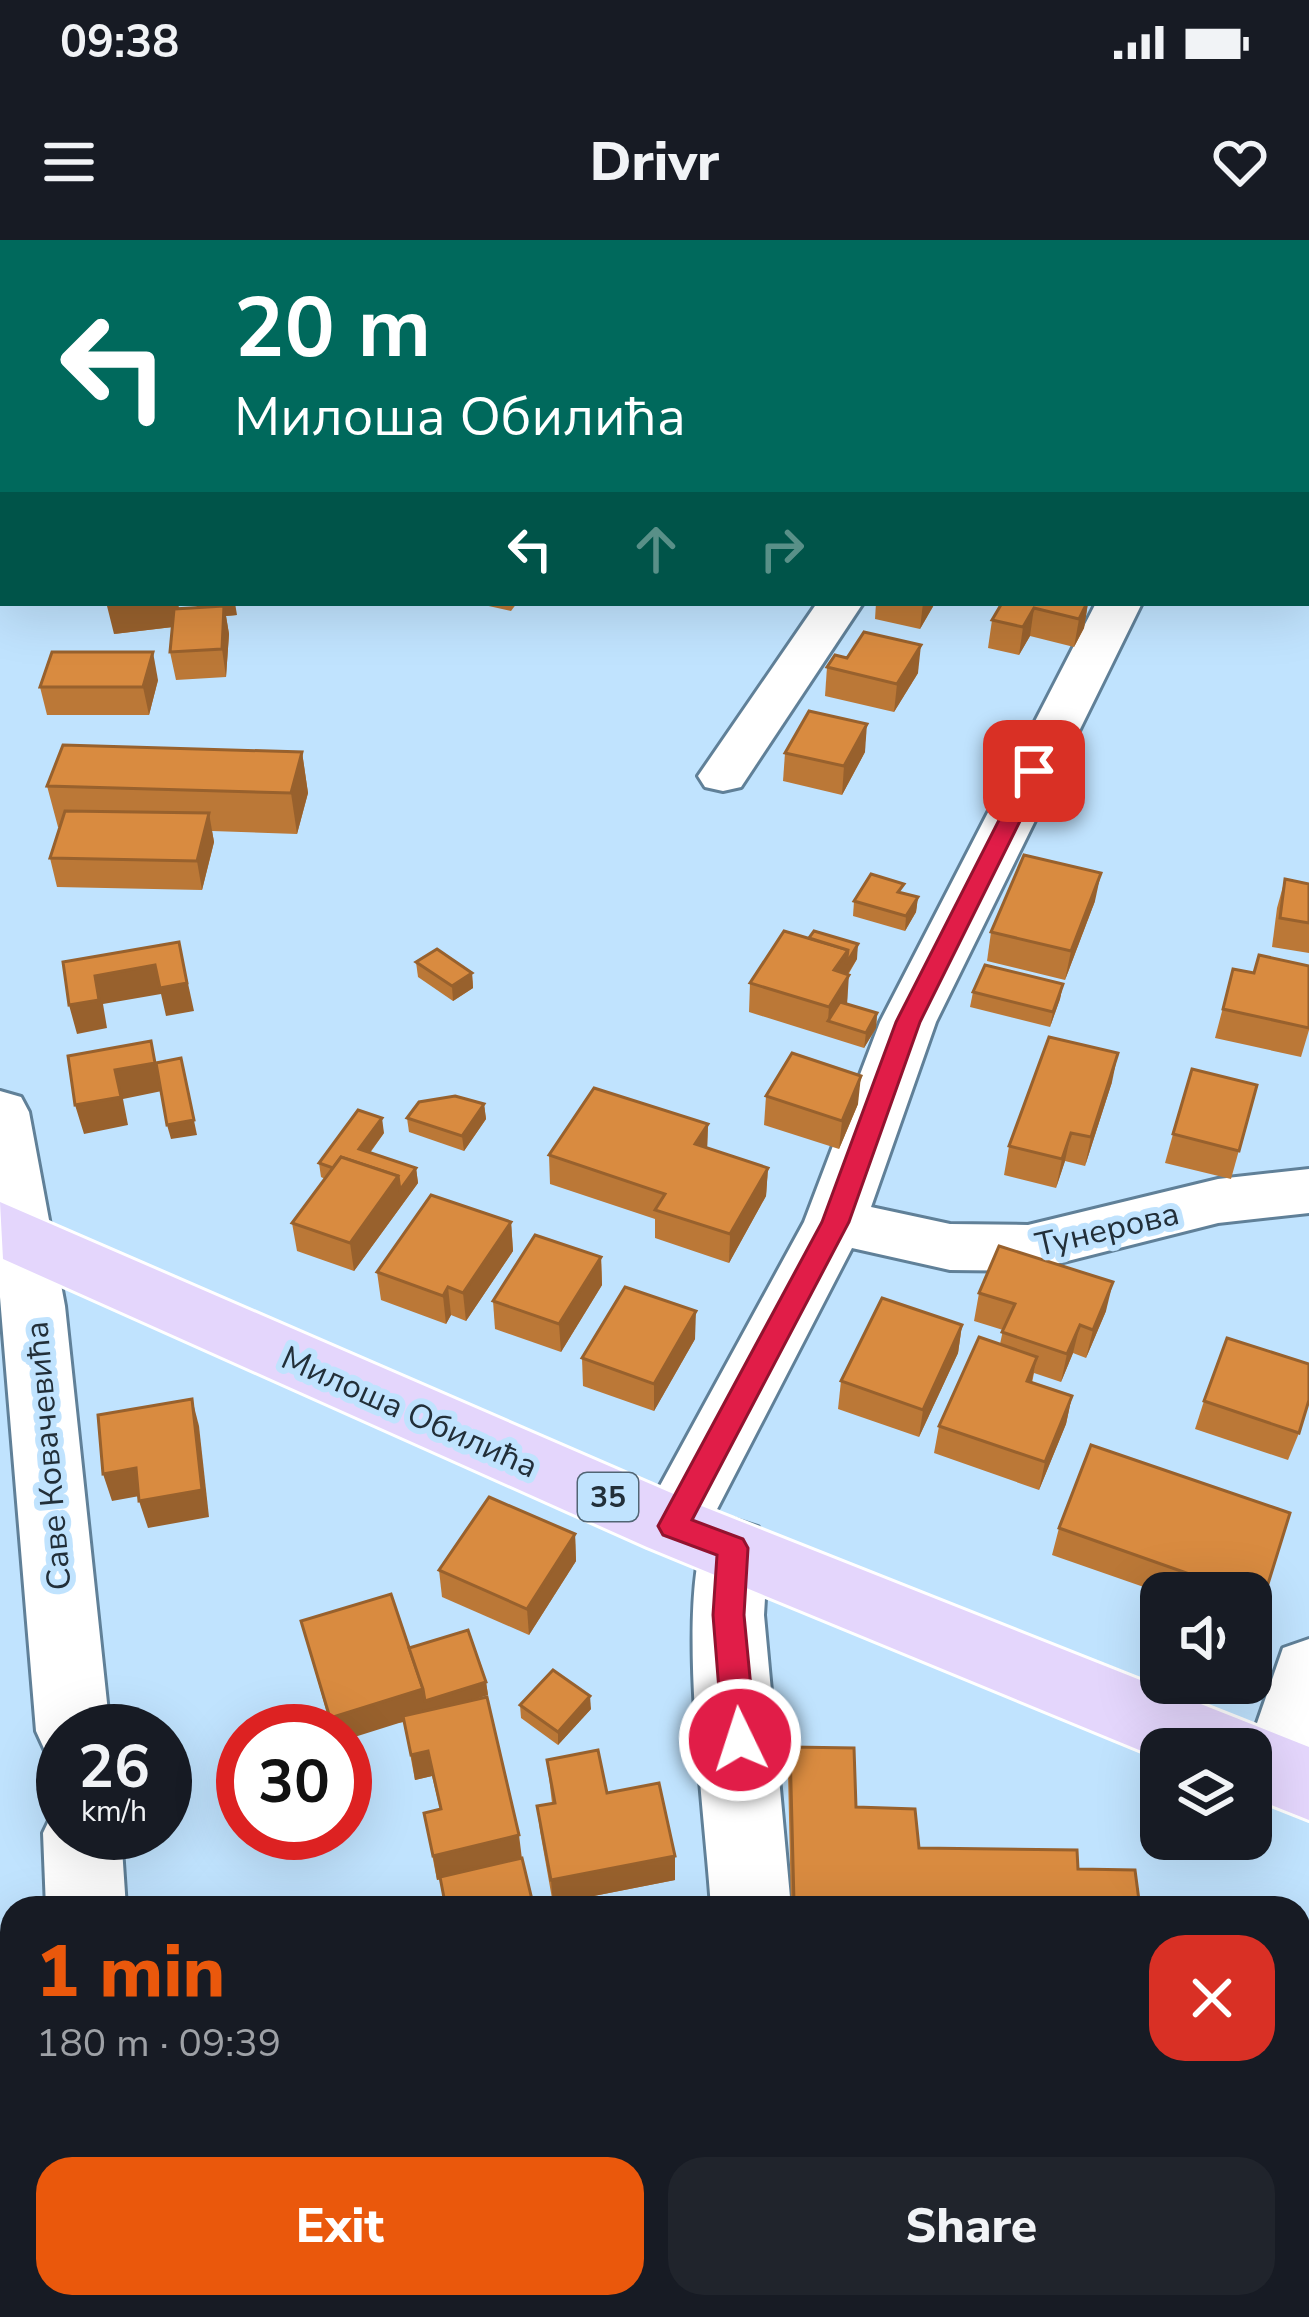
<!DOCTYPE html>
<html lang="en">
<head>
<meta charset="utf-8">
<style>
  body { margin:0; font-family:"Nunito Sans",sans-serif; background:#20242c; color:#f1f3f6; height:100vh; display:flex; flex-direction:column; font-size:45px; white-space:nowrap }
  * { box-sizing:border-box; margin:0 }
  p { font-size:39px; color:#9ea1a6 }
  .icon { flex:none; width:66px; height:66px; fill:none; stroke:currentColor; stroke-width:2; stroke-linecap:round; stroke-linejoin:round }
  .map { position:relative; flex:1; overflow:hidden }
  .drawer { position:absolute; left:0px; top:1656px; width:1311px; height:423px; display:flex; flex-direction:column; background:#171b24; border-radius:36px 36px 0 0; box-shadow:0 12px 48px #0002 }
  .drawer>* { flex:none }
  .top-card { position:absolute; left:0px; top:0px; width:1311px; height:366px; box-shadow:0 12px 48px #0002; background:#00695c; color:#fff; overflow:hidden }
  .controls { position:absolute; left:1140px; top:1332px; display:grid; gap:24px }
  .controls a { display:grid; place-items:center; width:132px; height:132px; border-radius:24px; background:#171b24; box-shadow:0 12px 48px #0002; font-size:60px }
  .speed { position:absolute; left:36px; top:1464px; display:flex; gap:24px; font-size:60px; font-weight:700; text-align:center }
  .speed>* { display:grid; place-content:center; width:156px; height:156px; border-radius:50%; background:#171b24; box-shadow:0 12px 48px #0002; line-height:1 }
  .speed small { font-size:30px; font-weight:400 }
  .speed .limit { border:18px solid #d22; background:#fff; color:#111 }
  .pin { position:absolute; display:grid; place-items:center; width:102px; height:102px; color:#fff; margin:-51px; border-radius:24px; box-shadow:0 6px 18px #0006 }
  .me { position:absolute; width:132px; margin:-66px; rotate:356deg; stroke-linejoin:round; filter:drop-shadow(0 0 9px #0008) }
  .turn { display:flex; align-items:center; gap:42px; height:252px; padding:0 36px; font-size:54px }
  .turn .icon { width:156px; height:156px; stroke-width:2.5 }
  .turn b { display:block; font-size:84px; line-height:102px }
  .lanes { display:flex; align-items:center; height:114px; padding:0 36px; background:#0003; justify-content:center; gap:60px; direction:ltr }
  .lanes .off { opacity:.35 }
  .round { display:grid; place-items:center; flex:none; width:126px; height:126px; border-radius:36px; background:#20242c }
  .headline { display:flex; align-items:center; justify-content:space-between; height:204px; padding:0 36px }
  h1 { font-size:72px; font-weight:800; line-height:90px; color:#ea580c }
  .primary-button { display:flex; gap:24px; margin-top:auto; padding:24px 36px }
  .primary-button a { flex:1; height:138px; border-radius:36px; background:#ea580c; color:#fff; font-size:48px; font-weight:800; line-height:138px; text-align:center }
  .primary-button a+a { background:#20242c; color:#f1f3f6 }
  .status { display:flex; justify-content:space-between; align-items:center; height:84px; padding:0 60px; background:#171b24; direction:ltr }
  .status svg { height:33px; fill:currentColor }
  header { display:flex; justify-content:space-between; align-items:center; height:156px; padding:0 36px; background:#171b24; font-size:54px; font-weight:800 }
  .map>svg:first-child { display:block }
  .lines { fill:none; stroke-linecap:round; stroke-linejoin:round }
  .minor-casing { stroke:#608098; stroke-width:6 }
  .major-casing { stroke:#fff; stroke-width:6 }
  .minor { fill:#fff; fill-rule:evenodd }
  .major { fill:#e4d6fc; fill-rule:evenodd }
  .wall { fill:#bb7837 }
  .shaded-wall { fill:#98612d }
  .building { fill:#d98b40; stroke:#98612d; stroke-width:3 }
  .route { fill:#e11d48; stroke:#92132f; stroke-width:3 }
  .labels { text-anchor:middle; stroke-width:12; stroke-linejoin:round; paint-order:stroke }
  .shield { fill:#c0e3fe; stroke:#516574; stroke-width:3 }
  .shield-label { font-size:30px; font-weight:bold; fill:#222f39 }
  .street-label { font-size:33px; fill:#222f39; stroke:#c0e3fe }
</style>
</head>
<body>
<div class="status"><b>09:38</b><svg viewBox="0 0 49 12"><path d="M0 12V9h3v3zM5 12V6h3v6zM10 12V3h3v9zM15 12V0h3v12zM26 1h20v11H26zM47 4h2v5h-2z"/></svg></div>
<header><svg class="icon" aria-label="menu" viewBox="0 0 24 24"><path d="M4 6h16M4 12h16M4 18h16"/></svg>Drivr<svg class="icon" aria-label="heart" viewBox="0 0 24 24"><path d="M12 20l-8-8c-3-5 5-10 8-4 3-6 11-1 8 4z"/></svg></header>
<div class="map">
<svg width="1309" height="2077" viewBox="0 0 1309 2077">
  <rect width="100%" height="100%" fill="#c0e3fe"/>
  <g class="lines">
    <defs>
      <g id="minor">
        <rect x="76" y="0" width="36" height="3"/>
        <polygon points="558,0 597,0 599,3 560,3"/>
        <rect x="1308" y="39" width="1" height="22"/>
        <rect x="0" y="156" width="3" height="24"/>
        <rect x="1308" y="266" width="1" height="27"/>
        <polygon points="0,289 3,289 0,326"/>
        <polygon points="817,363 863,363 741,547 723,551 705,547 698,536"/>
        <polygon points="1096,363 1142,363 936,782 871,967 950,984 1028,985 1218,939 1309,929 1309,973 1218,983 1028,1031 950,1030 852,1008 698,1306 673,1315 648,1306 638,1286 804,982 880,782"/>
        <polygon points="0,851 21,857 29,872 65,1066 110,1491 63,1491 63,1521 47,1515 36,1491 0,1057"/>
        <path d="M733 1279 758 1287 768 1308 764 1375 791 1668H711C706 1582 674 1356 708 1287Z"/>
        <polygon points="1309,1399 1309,1548 1306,1555 1279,1565 1252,1555 1248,1509 1283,1408"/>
        <polygon points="63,1565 63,1593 121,1593 126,1668 46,1668 43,1593 55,1568"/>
        <polygon points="1299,1941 1309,1945 1309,2033 1299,2029"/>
        <rect x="43" y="2067" width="90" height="10"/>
      </g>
      <polygon id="major" points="0,962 699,1265 1309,1507 1309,1580 1251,1557 1251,1509 1161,1509 1161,1519 647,1307 3,1019"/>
    </defs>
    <!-- minor casing -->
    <use href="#minor" class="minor-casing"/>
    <!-- major casing -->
    <use href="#major" class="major-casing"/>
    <!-- minor -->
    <use href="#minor" class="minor"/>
    <!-- major -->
    <use href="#major" class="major"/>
  </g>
  <!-- wall -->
  <g class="wall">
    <rect x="0" y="108" width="3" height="53"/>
    <polygon points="178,363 179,369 197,368 196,363 237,375 226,376 229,394 226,437 176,440 170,412 173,387 114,394"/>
    <polygon points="475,363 517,363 511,371"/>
    <polygon points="876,363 935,363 920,389 875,379"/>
    <polygon points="1002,363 1088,363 1084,388 1074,407 1030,396 1019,415 988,408 992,380"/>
    <polygon points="827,427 918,433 894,472 825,456"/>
    <polygon points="158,440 149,475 47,475 40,447"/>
    <polygon points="302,512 308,553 297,594 212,591 214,602 202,650 57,647 50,618 60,587 58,587 47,546"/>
    <polygon points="865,512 842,555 783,541 785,513"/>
    <polygon points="1285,639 1309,644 1309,713 1272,707 1277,668"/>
    <polygon points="903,653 918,657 916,672 905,691 853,676 854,661"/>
    <polygon points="1095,661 1065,740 987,721 991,692"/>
    <polygon points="857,719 848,735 847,764 877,773 876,788 864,808 749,772 750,743"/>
    <polygon points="416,722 472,733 473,748 453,761 418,737"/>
    <polygon points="1309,726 1309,790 1301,817 1215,798 1233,729 1254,733"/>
    <polygon points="1063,744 1060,759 1050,787 970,767 973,752"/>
    <polygon points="1112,842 1085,926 1065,921 1056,948 1004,935 1009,906"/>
    <polygon points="1257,845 1231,939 1165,923 1173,894"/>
    <polygon points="766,856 858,864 839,909 764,885"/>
    <polygon points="484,864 486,879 464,911 409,892 407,878"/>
    <polygon points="708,884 707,908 768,928 766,956 729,1023 655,998 655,979 550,944 549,915"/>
    <polygon points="384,893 370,913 416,928 418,943 354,1031 297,1011 292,983 325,939 321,937 319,923"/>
    <polygon points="511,982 513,1011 466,1081 451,1075 446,1084 381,1060 377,1032"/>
    <polygon points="601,1017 602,1045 561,1112 495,1089 493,1061"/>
    <polygon points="979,1053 1106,1071 1086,1118 1073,1113 1061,1142 1034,1133 1032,1143 1072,1156 1066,1184 1039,1250 934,1213 939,1186 1000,1104 1003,1090 974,1081"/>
    <polygon points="962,1085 958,1113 919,1197 838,1169 841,1141"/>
    <polygon points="695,1099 654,1171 583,1146 582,1118"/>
    <polygon points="1204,1161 1299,1193 1288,1220 1195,1189"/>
    <polygon points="1091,1205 1290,1273 1263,1360 1252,1386 1251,1353 1161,1353 1052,1315 1059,1288"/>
    <polygon points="575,1294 576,1321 529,1395 442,1357 439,1330"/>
    <polygon points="301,1381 409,1408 486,1442 488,1455 472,1460 441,1639 437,1640 424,1573 440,1569 432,1536 415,1540 404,1482 345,1491 332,1491"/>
    <polygon points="520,1465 591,1469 558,1505 521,1478"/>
    <polygon points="790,1507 856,1567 919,1608 1078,1629 1140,1668 791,1668 788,1532"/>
    <polygon points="547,1520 607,1553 675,1616 675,1640 553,1664 540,1591 537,1566 552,1563"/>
    <polygon points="1299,1817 1308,1867 1299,1881"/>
    <polygon points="1081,2067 1192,2067 1193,2077 1079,2077"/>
  </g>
  <!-- shaded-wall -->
  <g class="shaded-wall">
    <polygon points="130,363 178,363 181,386 114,394 107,366"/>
    <polygon points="217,363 235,363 237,375 226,376 229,394 226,437 222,409 199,380 197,366"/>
    <polygon points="923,363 935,363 920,389"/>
    <polygon points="1088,363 1084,388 1074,407 1079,379"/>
    <polygon points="1034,368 1030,396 1019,415 1023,387"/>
    <polygon points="921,405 918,433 894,472 897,444"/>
    <polygon points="153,412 158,440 149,475 143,447"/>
    <polygon points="867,484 865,512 842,555 844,526"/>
    <polygon points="302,512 308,553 297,594 291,553"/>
    <polygon points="209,573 214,602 202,650 197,621"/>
    <polygon points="1101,633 1095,661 1065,740 1071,711"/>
    <polygon points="918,657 916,672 905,691 906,676"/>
    <polygon points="179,702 194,771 166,776 161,754 103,764 107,788 77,794 69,765 95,736"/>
    <polygon points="858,704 857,719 832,759 834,730 848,710"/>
    <polygon points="472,733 473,748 453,761 452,746"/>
    <polygon points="849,735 847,764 828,781 829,767"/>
    <polygon points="1063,744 1060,759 1050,787 1053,772"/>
    <polygon points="877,773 876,788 864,808 866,793"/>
    <polygon points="1118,813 1112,842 1085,926 1091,897"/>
    <polygon points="181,818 197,895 171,899 167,885"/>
    <polygon points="155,823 162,851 123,859 128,885 84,894 75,865 115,830"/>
    <polygon points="861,836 858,864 839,909 842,881"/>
    <polygon points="484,864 486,879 464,911 462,896"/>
    <polygon points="382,878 384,893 361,924 359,909"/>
    <polygon points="708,884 707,912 695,904"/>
    <polygon points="1071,893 1065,921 1056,948 1062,919"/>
    <polygon points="416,928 418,943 354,1031 350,1003 398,936"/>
    <polygon points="768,928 766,956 729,1023 730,994"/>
    <polygon points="511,982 513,1011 466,1081 463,1053"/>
    <polygon points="601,1017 602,1045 561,1112 559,1084"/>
    <polygon points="1113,1042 1106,1071 1086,1118 1093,1090"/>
    <polygon points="448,1047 451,1075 446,1084 443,1056"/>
    <polygon points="696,1071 695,1099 654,1171 654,1144"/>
    <polygon points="962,1085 958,1113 919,1197 923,1170"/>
    <polygon points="1080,1085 1073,1113 1061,1142 1067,1114"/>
    <polygon points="1037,1117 1031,1144 1027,1141"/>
    <polygon points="1072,1156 1066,1184 1039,1250 1045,1222"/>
    <polygon points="192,1159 199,1186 209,1277 148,1288 139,1261"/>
    <polygon points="136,1228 145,1255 112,1261 103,1234"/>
    <polygon points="575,1294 576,1321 529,1395 527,1369"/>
    <polygon points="486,1442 488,1455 345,1500 345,1491 333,1491 330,1478 423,1449"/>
    <polygon points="590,1456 591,1469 558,1505 558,1492"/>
    <polygon points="428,1511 432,1536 415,1540 411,1515"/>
    <polygon points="519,1595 522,1619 437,1640 433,1616"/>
    <polygon points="675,1616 675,1640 553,1664 551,1640"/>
    <polygon points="266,2067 272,2067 274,2077 267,2077"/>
  </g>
  <!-- building -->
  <g class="building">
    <polygon points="1030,0 1090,0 1086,3 1041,3"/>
    <polygon points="1168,0 1225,0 1228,3 1151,2"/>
    <polygon points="1002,363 1087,363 1079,379 1034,368 1023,387 992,380"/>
    <polygon points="224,366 222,409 170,412 174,369"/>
    <polygon points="864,392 921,405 897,444 827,427 835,415 847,418"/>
    <polygon points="52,412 153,412 143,447 40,447"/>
    <polygon points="809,471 867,484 844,526 785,513"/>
    <polygon points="63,505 302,512 291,553 47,546"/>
    <polygon points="65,571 209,573 197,621 50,618"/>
    <polygon points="1024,615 1101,633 1071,711 991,692"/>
    <polygon points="871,634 904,644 898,652 918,657 906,676 854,661"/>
    <polygon points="1285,639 1309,644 1309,683 1280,678"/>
    <polygon points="784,691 848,710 834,730 849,735 829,767 750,743"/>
    <polygon points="814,691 858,704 846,724 848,710 809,698"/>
    <polygon points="179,702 187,743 160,748 155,725 95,736 99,760 69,765 63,722"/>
    <polygon points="437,709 472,733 452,746 416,722"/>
    <polygon points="1259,715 1309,726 1309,788 1223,769 1233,729 1254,733"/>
    <polygon points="985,725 1063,744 1053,772 973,752"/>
    <polygon points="840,762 877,773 866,793 828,781"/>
    <polygon points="1049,797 1118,813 1091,897 1071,893 1062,919 1009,906"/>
    <polygon points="151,801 155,823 115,830 121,857 75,865 68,816"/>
    <polygon points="792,813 861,836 842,881 766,856"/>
    <polygon points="181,818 194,880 167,885 156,823"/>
    <polygon points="1192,829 1257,845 1239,911 1173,894"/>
    <polygon points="594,848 708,884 695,904 768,928 730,994 655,970 665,954 549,915"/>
    <polygon points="455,856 484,864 462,896 407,878 419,862"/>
    <polygon points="358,870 382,878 359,909 416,928 400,950 398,936 341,917 333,928 319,923"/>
    <polygon points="341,917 398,936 350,1003 292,983"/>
    <polygon points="431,955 511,982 463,1053 448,1047 443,1056 377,1032"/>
    <polygon points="535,995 601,1017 559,1084 493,1061"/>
    <polygon points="999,1006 1113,1042 1093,1090 1080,1085 1067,1114 1002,1092 1015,1064 979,1053"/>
    <polygon points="625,1047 696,1071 654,1144 582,1118"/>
    <polygon points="882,1058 962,1085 923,1170 841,1141"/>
    <polygon points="979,1097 1037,1117 1027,1141 1072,1156 1045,1222 939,1186"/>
    <polygon points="1227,1098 1309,1124 1309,1160 1299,1193 1204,1161"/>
    <polygon points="192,1159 202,1250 139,1261 136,1228 103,1234 98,1175"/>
    <polygon points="1091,1205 1290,1273 1263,1360 1251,1356 1251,1353 1243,1353 1059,1288"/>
    <polygon points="489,1257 575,1294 527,1369 439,1330"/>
    <polygon points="391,1354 423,1449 330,1478 301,1381"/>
    <polygon points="468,1390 486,1442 425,1461 423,1449 409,1408"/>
    <polygon points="553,1430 590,1456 558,1492 520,1465"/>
    <polygon points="487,1457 519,1595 433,1616 424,1573 441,1569 428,1511 411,1515 403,1476"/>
    <polygon points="790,1507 854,1508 856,1567 915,1569 919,1608 1077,1610 1078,1629 1135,1630 1140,1668 862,1668 862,1665 794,1663"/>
    <polygon points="598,1510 607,1553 659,1543 675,1616 551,1640 537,1566 555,1563 547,1520"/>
    <polygon points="522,1618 534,1668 446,1668 440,1637"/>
    <polygon points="1299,1817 1308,1867 1299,1867"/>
    <polygon points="163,2067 266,2067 267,2077 163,2077"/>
    <polygon points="759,2067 1025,2067 1026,2077 759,2077"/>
    <polygon points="1089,2067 1192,2067 1193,2077 1090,2077"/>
  </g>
  <!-- route -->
  <polygon class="route" points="1034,524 1045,531 920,782 849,982 692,1280 743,1299 748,1308 744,1375 756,1500 751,1510 740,1515 728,1510 723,1500 713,1375 717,1315 663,1295 658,1286 822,982 896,782 1024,531"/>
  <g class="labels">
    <!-- shield labels -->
    <rect class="shield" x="578" y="1233" width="60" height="48" rx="9"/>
    <g class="shield-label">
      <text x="608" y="1267">35</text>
    </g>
    <!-- street labels -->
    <g class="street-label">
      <text transform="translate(1107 988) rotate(-13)" y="12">Тунерова</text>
      <text transform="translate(410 1171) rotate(24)" y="12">Милоша Обилића</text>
      <text transform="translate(47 1216) rotate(-95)" y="12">Саве Ковачевића</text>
    </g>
  </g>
</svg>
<div class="controls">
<a><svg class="icon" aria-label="sound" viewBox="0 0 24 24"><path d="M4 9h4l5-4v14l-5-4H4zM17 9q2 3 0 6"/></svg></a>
<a><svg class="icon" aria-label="layers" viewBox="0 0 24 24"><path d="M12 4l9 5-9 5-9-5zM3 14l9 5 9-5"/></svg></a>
</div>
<div class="speed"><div>26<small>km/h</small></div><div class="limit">30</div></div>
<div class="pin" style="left:1034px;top:531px;background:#d93025"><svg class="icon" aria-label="arrive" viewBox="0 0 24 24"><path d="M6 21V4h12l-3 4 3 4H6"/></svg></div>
<svg class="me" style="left:740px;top:1500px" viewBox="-20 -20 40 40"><circle r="17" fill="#e11d48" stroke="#fff" stroke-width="3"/><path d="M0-11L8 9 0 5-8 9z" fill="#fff"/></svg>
<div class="top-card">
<div class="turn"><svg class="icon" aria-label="left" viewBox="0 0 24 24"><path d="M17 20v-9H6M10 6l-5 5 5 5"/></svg><div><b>20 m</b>Милоша Обилића</div></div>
<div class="lanes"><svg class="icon" aria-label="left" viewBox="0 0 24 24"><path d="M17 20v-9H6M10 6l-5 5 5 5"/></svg><svg class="icon off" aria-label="ahead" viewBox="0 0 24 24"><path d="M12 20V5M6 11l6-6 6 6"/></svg><svg class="icon off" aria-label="right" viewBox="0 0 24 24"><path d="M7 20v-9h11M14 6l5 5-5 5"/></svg></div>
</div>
<section class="drawer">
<div class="headline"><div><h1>1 min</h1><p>180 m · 09:39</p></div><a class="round" style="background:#d93025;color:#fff"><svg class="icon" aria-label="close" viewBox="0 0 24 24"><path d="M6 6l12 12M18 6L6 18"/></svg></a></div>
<div class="primary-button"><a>Exit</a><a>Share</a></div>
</section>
</div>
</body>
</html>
